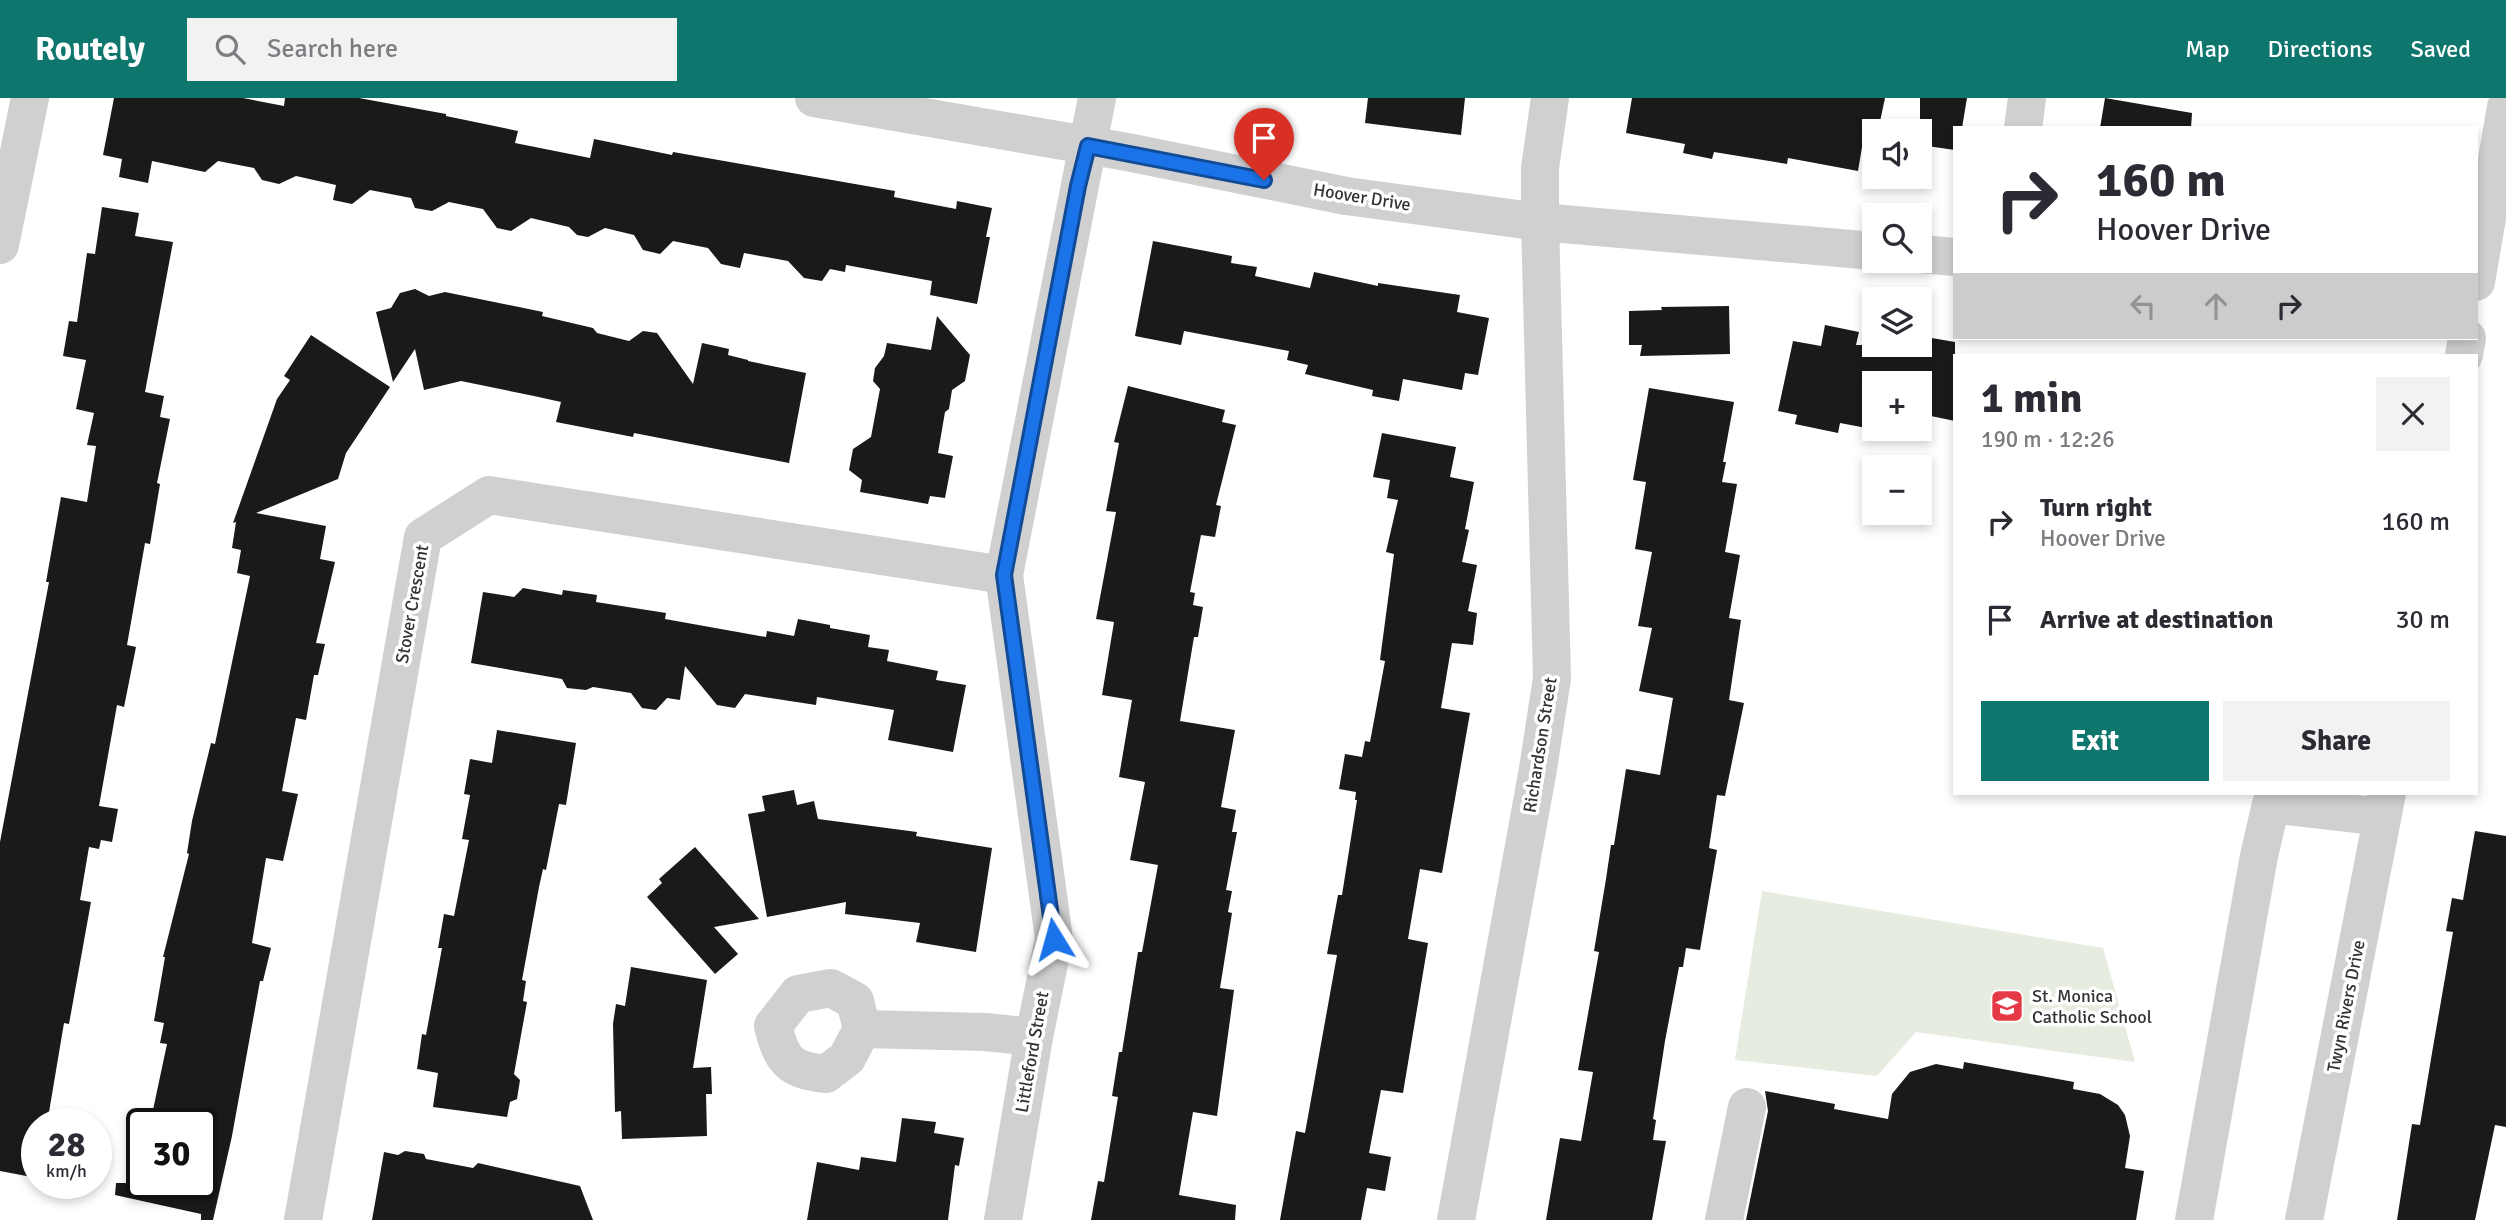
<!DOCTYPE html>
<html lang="en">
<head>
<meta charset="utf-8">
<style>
  body { margin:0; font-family:Signika,sans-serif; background:#f2f2f3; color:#2b2b33; height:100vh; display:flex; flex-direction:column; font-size:26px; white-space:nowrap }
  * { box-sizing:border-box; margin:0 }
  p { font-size:23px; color:#7c7c81 }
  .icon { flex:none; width:38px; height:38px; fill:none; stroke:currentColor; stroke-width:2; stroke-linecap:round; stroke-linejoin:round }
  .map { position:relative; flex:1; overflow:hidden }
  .sheet { position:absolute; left:1953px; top:256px; width:525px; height:441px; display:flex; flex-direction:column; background:#fff; border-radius:0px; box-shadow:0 4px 10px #0003 }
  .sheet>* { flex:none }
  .top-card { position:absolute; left:1953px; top:28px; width:525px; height:214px; border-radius:0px; box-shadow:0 4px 10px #0003; background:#fff; color:#2b2b33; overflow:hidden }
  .tools { position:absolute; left:1862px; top:21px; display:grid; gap:14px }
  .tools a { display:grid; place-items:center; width:70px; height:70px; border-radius:0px; background:#fff; box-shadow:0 4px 10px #0003; font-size:35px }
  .speed { position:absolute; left:21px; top:1010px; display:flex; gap:14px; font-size:35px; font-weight:700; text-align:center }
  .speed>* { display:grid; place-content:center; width:91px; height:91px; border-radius:50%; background:#fff; box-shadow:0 4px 10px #0003; line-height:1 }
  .speed small { font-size:18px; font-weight:400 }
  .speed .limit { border:4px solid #111; border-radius:10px; background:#fff; color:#111 }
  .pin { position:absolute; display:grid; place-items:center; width:60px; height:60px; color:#fff; margin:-72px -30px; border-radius:50% 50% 50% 0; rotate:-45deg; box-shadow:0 0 7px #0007 }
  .pin .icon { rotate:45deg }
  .me { position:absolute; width:77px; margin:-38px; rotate:352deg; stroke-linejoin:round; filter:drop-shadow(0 0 5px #0008) }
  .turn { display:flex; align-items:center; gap:24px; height:147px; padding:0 28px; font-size:32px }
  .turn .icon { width:91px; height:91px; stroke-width:2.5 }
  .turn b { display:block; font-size:49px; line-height:60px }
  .lanes { display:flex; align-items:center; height:66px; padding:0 28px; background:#0003; justify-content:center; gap:35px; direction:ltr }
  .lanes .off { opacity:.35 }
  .round { display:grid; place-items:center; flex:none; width:74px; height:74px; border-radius:0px; background:#f2f2f3 }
  .head { display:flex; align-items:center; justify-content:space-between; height:119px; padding:0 28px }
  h1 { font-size:42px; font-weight:700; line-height:52px }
  .primary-button { display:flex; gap:14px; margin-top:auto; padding:14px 28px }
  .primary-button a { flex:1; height:80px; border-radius:0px; background:#0f766e; color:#fff; font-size:28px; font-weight:700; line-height:80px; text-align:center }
  .primary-button a+a { background:#f2f2f3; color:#2b2b33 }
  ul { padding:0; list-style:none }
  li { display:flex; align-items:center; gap:21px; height:98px; padding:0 28px }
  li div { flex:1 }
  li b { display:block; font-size:26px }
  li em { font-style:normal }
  header { display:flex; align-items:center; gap:42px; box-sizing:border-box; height:98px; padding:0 35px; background:#0f766e; color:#fff }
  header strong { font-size:33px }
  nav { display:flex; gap:38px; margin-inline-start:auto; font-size:24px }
  .search { width:490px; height:63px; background:#f2f2f3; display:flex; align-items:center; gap:18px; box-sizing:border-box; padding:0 24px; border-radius:0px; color:#7c7c81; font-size:26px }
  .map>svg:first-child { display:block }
  .green { fill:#e6ecdf }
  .building { fill:#1a1a1a }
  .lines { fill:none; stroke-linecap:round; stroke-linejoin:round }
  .minor { stroke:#d0d0d0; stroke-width:38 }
  .route-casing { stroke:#114b97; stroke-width:18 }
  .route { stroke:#1a73e8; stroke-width:12 }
  .labels { text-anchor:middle; stroke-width:7; stroke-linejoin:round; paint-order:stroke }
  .street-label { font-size:18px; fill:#333; stroke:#fff }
  .poi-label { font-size:18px; fill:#333; stroke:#fff; text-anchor:start }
</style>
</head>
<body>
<header>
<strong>Routely</strong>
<div class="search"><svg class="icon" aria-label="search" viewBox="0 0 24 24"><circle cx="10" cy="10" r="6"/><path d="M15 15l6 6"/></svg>Search here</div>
<nav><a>Map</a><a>Directions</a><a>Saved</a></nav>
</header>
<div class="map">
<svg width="2506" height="1122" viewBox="0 0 2506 1122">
  <rect width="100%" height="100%" fill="#fff"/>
  <!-- green -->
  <polygon class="green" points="1762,793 2103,850 2135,964 1916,934 1877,978 1735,962"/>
  <!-- building -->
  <g class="building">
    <polygon points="114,0 243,0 284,8 285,0 359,0 446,16 446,18 518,33 515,45 590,60 594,41 672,57 673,54 895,93 894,99 956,111 957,103 992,110 986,139 990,139 977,206 930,197 932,183 846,167 845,174 830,171 822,183 804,180 788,163 744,155 740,170 721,166 708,150 673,143 660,156 643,152 634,137 605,130 588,139 577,137 569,129 531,120 511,133 497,130 483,111 449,104 432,113 415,110 411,100 370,92 352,106 333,102 336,87 296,78 279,86 262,82 254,70 218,63 205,74 152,63 148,85 119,79 122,61 103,57"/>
    <polygon points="1368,0 1465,0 1461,37 1365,25"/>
    <polygon points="1632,0 1885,0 1878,33 1874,33 1874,52 1862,49 1858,73 1788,60 1787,66 1714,54 1712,61 1683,55 1685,46 1626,35"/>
    <polygon points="1920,0 1967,0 1962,30 1955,30 1955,52 1920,47"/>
    <polygon points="2105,0 2192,15 2191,30 2100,30"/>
    <polygon points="102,109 139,115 135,138 173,144 145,294 164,298 160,319 170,321 157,385 160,386 150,446 145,445 127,547 136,549 124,609 117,607 99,708 118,711 112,744 101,742 99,751 89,749 80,802 91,804 69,926 64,925 47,1026 37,1026 37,1080 0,1073 0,744 49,484 46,484 61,399 87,404 96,348 87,347 94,315 76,311 86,262 63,258 69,223 77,224 87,155 95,156"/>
    <polygon points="1153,143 1232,158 1231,165 1257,169 1255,178 1310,190 1314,174 1378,188 1378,185 1460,197 1457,214 1489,220 1478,277 1465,275 1462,292 1403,281 1399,303 1372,298 1373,292 1305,276 1308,267 1287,262 1289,253 1184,233 1181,247 1135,238"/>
    <polygon points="415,191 429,198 445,194 543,214 542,218 593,230 597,235 629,243 643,233 657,235 693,286 702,245 729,251 728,257 748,262 748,263 806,275 789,365 634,335 633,339 556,324 561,304 534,298 461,283 424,292 415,251 393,284 376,214 391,210 400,195"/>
    <polygon points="1729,208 1730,256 1640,258 1642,247 1629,247 1629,213 1662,212 1661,209"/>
    <polygon points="937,218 970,257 965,283 952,292 949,311 945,314 938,355 953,358 945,400 930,398 928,406 860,394 862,382 849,372 853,351 871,339 880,291 873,283 875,270 884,258 887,245 931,252"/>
    <polygon points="1825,227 1859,234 1856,247 1920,247 1920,238 1955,244 1955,323 1926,317 1925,326 1920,325 1920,285 1874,285 1874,331 1905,331 1904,337 1840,325 1838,335 1795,326 1797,317 1778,313 1793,243 1821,248"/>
    <polygon points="311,237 390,289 346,355 338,381 256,415 326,428 320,461 335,464 316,545 325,546 318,577 314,577 306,622 296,620 282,693 298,696 283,763 266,760 252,845 271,850 263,883 260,883 232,1038 213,1122 201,1122 201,1116 115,1097 116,1085 201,1085 201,1026 150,1026 167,946 160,945 164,925 154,923 165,859 163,859 189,756 187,755 192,723 211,645 215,646 250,478 237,475 241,452 232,450 236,424 233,425 277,301 290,282 284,278"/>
    <polygon points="1128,288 1225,312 1222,324 1236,327 1216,407 1221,408 1215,439 1201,437 1190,494 1195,495 1193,507 1203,509 1198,539 1194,539 1180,623 1235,632 1221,709 1236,712 1232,734 1237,734 1226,792 1232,793 1228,814 1232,815 1220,890 1234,892 1217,1018 1193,1014 1179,1097 1236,1107 1235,1122 1091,1122 1098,1083 1104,1084 1118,999 1112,998 1119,954 1122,954 1138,854 1142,854 1158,767 1130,762 1145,684 1119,679 1132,602 1102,597 1114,524 1096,521 1116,414 1106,413 1119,345 1114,344"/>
    <polygon points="1649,290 1734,304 1723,364 1726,364 1722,384 1737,386 1725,454 1740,457 1729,520 1741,522 1729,602 1744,605 1725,698 1717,697 1709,750 1717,752 1700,852 1686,850 1683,869 1679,869 1665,943 1653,1021 1656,1022 1653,1042 1666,1043 1652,1122 1546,1122 1560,1040 1581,1043 1593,974 1578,972 1599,854 1594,853 1606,781 1611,747 1614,747 1626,671 1660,677 1673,600 1639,593 1652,530 1638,528 1652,454 1635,451 1646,384 1633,382"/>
    <polygon points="1382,335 1456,349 1450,379 1474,384 1465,431 1469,432 1462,464 1477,467 1468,513 1477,515 1473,547 1452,545 1441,610 1470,615 1442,775 1420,771 1408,841 1428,845 1403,995 1381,992 1369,1055 1391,1059 1385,1093 1367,1090 1361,1122 1280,1122 1296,1033 1305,1035 1337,857 1327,856 1338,797 1342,797 1357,702 1355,702 1356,694 1339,691 1345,656 1362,659 1365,643 1370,644 1385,563 1380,562 1394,456 1386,454 1398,402 1387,400 1390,382 1373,379"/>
    <polygon points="523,490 562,497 563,492 597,497 596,504 666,515 665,521 766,539 767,533 794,538 798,521 830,527 830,530 870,537 868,549 889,552 887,563 938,573 936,582 966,587 953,654 888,642 894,612 817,599 816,607 745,596 735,610 717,607 685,568 680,602 667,600 656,612 642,610 631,595 593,589 586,592 567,590 562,581 471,565 483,494 514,499"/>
    <polygon points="497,632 576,645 566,707 559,706 546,772 543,771 539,789 522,882 526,883 523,903 527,904 514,976 520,982 517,1001 510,1004 507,1019 433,1009 438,975 417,971 422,936 426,937 442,850 438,850 444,816 454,818 469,742 462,741 470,697 464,696 470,661 492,665"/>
    <polygon points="794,692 797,707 814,703 818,721 917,734 916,738 992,750 976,854 916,844 920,825 845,816 846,804 767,819 748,716 765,713 762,698"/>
    <polygon points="2475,733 2506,738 2506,1029 2495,1027 2475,1122 2397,1122 2412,1026 2420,1027 2432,955 2453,834 2446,833 2452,800 2463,802"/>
    <polygon points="695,749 759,821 714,829 738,856 715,876 647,799 662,785 659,781"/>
    <polygon points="631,869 707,882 693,970 711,969 712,996 706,996 707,1038 622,1041 621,1013 615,1014 613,926 616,906 625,908"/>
    <polygon points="1964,964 2074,984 2073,991 2100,996 2118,1007 2125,1017 2130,1038 2125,1070 2144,1073 2136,1122 1746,1122 1768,1013 1765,993 1835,1006 1834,1011 1888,1021 1892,996 1910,974 1936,966 1963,971"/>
    <polygon points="902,1020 936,1024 934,1035 964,1040 959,1068 955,1067 948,1122 807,1122 817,1064 859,1072 861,1059 896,1064"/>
    <polygon points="405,1053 424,1056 426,1061 473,1070 478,1065 580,1088 593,1122 372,1122 384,1054 398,1057"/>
  </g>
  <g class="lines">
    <!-- minor -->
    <g class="minor">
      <polyline points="814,0 1127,54 1346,98 1540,124 1874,153"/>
      <polyline points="2023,30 2027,0"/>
      <polyline points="0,147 30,0"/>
      <polyline points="1920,156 1955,159"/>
      <polyline points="2476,184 2506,9"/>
      <polyline points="2464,257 2467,240"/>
      <path d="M831 890 855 903 862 931 847 960 826 976C790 972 782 964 773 928L798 896Z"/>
      <polyline points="862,931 986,934 1034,939"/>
      <polyline points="303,1122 423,439 489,397 1004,477"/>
      <polyline points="1003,1122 1034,939 1054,841 1004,477 1097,0"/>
      <polyline points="1456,1122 1538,671 1552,580 1540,124 1540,70 1550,0"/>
      <polyline points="1724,1122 1747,1009"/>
      <polyline points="2194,1122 2259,758 2271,706 2382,719"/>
      <polyline points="2304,1122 2387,695"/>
    </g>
  </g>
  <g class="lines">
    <defs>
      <polyline id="route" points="1054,841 1004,477 1078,88 1088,48 1264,82"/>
    </defs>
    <!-- route casing -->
    <use href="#route" class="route-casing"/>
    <!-- route -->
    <use href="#route" class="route"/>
  </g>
  <!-- icons -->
  <defs>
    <symbol id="school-square" viewBox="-11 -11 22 22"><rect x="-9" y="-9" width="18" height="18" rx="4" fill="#e63946" stroke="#fff"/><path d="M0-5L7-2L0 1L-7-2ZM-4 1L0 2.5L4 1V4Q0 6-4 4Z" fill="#fff"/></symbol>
  </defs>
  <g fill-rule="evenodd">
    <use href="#school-square" x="1988" y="889" width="38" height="38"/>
  </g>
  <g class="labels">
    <!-- street labels -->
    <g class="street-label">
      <text transform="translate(1362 99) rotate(9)" y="6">Hoover Drive</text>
      <text transform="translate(412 506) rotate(-80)" y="6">Stover Crescent</text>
      <text transform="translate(1540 647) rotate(-81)" y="6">Richardson Street</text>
      <text transform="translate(2346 908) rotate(-79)" y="6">Twyn Rivers Drive</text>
      <text transform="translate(1032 954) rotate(-80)" y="6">Littleford Street</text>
    </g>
    <!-- poi labels -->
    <g class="poi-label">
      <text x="2032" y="904">St. Monica<tspan x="2032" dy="21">Catholic School</tspan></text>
    </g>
  </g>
</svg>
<div class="tools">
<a><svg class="icon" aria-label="sound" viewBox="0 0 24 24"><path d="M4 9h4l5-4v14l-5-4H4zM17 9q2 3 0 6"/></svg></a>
<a><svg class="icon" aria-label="search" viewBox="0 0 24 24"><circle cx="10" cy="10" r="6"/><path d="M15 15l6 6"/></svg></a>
<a><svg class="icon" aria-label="layers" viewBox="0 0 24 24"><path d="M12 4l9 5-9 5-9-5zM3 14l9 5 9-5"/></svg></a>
<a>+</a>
<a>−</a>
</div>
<div class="speed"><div>28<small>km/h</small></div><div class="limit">30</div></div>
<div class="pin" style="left:1264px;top:82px;background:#d93025"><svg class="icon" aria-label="arrive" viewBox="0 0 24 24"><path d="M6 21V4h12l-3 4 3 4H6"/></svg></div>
<svg class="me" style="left:1054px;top:841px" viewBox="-20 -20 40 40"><path d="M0-17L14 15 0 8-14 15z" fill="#1a73e8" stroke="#fff" stroke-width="4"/></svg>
<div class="top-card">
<div class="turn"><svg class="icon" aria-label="right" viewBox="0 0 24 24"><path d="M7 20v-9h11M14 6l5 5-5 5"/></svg><div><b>160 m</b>Hoover Drive</div></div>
<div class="lanes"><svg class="icon off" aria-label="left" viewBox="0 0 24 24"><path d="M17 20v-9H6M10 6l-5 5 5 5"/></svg><svg class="icon off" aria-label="ahead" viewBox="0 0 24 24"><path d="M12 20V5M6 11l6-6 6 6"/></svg><svg class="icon" aria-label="right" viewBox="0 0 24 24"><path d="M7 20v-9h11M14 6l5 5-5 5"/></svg></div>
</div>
<section class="sheet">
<div class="head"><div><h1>1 min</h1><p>190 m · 12:26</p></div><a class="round"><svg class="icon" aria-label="close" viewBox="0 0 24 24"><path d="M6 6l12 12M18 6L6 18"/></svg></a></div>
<ul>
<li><svg class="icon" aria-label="right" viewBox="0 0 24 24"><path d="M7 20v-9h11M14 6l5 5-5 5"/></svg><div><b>Turn right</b><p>Hoover Drive</p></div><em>160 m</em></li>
<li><svg class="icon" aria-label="arrive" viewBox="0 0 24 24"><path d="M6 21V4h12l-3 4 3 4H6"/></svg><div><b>Arrive at destination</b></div><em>30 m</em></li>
</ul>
<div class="primary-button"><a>Exit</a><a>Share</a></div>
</section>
</div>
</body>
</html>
